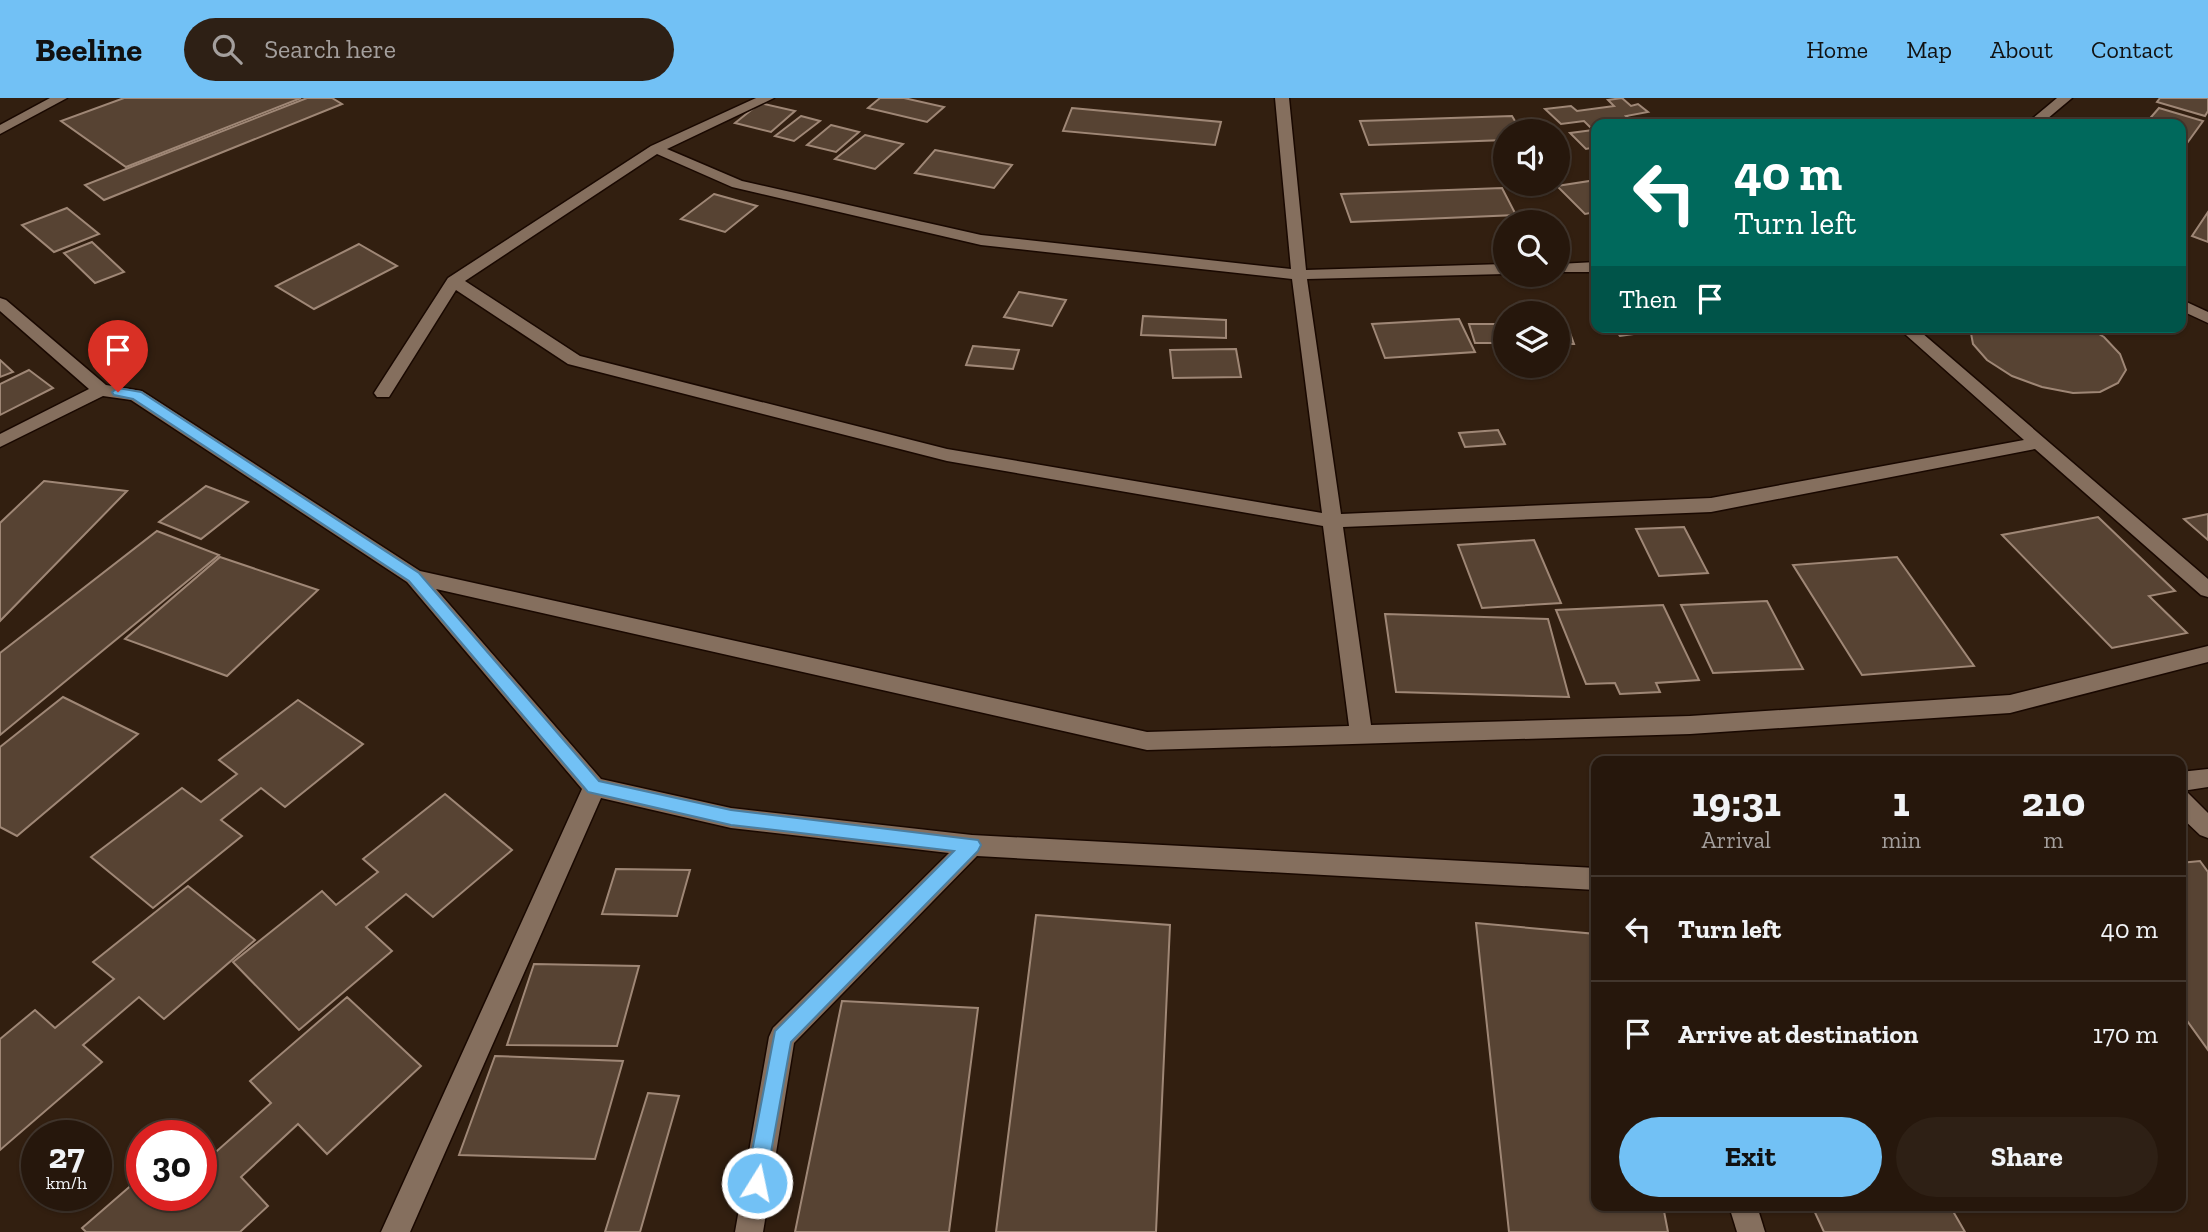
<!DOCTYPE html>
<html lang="en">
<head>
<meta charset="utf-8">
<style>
  body { margin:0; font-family:"Zilla Slab",serif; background:#2e2015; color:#f1f3f6; height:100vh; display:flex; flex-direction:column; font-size:26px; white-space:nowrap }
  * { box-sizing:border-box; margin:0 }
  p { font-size:23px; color:#a49f9d }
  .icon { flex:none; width:38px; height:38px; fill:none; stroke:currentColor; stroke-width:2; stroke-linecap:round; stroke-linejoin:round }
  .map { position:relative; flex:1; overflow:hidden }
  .drawer { position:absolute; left:1591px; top:658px; width:595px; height:455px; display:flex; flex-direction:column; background:#26170c; border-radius:14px; box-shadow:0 2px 5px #0004,0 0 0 2px #42362d }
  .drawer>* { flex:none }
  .hud { position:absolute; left:1591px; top:21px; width:595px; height:214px; border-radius:14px; box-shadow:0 2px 5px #0004,0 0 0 2px #42362d; background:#00695c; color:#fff; overflow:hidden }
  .fabs { position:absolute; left:1493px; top:21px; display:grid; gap:14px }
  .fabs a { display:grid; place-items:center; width:77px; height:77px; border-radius:50%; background:#26170c; box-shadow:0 2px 5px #0004,0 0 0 2px #42362d; font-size:35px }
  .speed { position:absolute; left:21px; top:1022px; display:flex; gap:14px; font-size:35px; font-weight:700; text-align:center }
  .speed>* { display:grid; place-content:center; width:91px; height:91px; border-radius:50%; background:#26170c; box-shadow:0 2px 5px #0004,0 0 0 2px #42362d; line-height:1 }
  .speed small { font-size:18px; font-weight:400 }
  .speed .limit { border:10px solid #d22; background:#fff; color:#111 }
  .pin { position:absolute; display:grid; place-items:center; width:60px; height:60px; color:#fff; margin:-72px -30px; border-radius:50% 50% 50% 0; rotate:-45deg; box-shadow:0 0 7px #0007 }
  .pin .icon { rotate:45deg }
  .me { position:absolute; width:77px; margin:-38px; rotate:10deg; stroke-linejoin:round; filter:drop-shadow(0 0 5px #0008) }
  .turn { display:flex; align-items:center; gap:24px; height:147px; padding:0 28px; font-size:32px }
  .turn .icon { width:91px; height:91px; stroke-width:2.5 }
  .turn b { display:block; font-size:49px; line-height:60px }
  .then { display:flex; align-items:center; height:66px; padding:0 28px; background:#0003; gap:14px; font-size:26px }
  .eta { display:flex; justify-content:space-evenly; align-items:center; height:119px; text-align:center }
  .eta b { font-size:42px; font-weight:800; line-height:49px }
  .action { display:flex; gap:14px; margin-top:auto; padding:14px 28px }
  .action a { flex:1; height:80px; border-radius:42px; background:#72c1f5; color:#111; font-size:28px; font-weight:800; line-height:80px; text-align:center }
  .action a+a { background:#2e2015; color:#f1f3f6 }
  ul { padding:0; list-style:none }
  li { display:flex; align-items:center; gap:21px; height:105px; padding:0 28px; border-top:2px solid #42362d }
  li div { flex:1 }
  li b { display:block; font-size:26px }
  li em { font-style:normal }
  header { display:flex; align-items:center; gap:42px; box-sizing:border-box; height:98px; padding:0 35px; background:#72c1f5; color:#111 }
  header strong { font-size:33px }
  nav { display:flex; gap:38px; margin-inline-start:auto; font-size:24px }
  .search { width:490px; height:63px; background:#2e2015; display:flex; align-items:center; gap:18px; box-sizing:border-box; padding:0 24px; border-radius:38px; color:#a49f9d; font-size:26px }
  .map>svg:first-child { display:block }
  .building { fill:#574333; stroke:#9f8776; stroke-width:2 }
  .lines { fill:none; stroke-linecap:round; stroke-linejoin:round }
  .minor-casing { stroke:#190800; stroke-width:3 }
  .minor { fill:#856f5e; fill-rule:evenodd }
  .route { fill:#72c1f5; stroke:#4a7d9f; stroke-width:2 }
</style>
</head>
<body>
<header>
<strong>Beeline</strong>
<div class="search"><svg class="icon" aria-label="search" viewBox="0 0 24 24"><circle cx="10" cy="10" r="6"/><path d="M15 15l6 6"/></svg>Search here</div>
<nav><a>Home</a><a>Map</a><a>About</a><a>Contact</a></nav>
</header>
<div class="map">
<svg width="2208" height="1134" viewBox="0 0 2208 1134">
  <rect width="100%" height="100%" fill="#321f10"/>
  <!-- building -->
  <g class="building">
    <polygon points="124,0 301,0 126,69 61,23"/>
    <polygon points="307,0 332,0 342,6 104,102 85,87"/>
    <polygon points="880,0 904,0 944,9 927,24 868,10"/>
    <polygon points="1622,0 1631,8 1638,6 1648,14 1626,18 1633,24 1646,22 1651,26 1596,26 1596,49 1586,51 1570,35 1593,32 1584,23 1561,26 1545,11 1571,8 1577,13 1614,8 1608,2"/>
    <polygon points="2160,0 2208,0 2208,13 2205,18 2157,4"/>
    <polygon points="760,5 795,13 771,34 735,25"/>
    <polygon points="1072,10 1221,24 1215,47 1063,33"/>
    <polygon points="2159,10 2203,23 2185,48 2180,47 2180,26 2145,26"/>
    <polygon points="801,18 820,23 794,43 775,38"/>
    <polygon points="1512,18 1521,33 1505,33 1505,42 1369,47 1360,23"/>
    <polygon points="831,27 859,34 836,54 807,47"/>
    <polygon points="865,37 903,46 875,71 835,61"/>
    <polygon points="935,52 1012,67 994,90 915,75"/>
    <polygon points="1596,82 1596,114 1585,116 1557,88"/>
    <polygon points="1502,90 1516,117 1351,124 1341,96"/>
    <polygon points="714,96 757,108 725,134 681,121"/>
    <polygon points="67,110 99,136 54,154 22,127"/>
    <polygon points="2208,114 2208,144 2192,138"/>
    <polygon points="92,144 124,174 95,185 64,155"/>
    <polygon points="359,146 397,168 314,211 276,188"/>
    <polygon points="1019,194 1066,202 1052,228 1004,219"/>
    <polygon points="1143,218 1226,222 1226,240 1141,237"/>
    <polygon points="1459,221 1475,254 1385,260 1372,226"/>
    <polygon points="1469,226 1505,226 1505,245 1475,245"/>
    <polygon points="1558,227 1567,227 1574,246 1558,246"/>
    <polygon points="1613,229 1669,229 1670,231 1620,238"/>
    <polygon points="2087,229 2104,239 2120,256 2126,272 2118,285 2100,294 2073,295 2042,289 2012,278 1987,262 1973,246 1970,230"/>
    <polygon points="973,248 1019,252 1013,271 966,267"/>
    <polygon points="1236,251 1241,279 1173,280 1170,252"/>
    <polygon points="0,262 13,274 0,279"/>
    <polygon points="29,272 53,290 0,317 0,286"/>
    <polygon points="1498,332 1505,346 1465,349 1459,335"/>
    <polygon points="44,383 127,393 0,523 0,425"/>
    <polygon points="206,388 248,404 201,441 159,424"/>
    <polygon points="2208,416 2208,442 2184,421"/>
    <polygon points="2098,419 2175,493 2149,498 2187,535 2112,550 2002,437"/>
    <polygon points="1684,429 1708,475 1659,478 1636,431"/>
    <polygon points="157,433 219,457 0,637 0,555"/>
    <polygon points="1534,442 1561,505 1482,510 1458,447"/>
    <polygon points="220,459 318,492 227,578 125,541"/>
    <polygon points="1897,459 1974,568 1862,577 1793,467"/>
    <polygon points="1767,503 1803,571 1713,575 1681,507"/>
    <polygon points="1663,507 1699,582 1656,585 1660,594 1620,596 1615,585 1586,586 1556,512"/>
    <polygon points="1385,516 1548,521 1569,599 1396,594"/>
    <polygon points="63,599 138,636 17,738 0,729 0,649"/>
    <polygon points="298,602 363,646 285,709 261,690 221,722 242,738 153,810 91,759 182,690 201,704 237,676 219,662"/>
    <polygon points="445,696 512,752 433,819 406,796 366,829 392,853 299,932 233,864 322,793 336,807 378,774 363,761"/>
    <polygon points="2200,763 2208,774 2208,952 2180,913 2180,765"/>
    <polygon points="616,771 690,772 677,818 602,816"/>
    <polygon points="188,788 255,842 164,921 139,899 83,947 102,964 0,1052 0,941 35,912 55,930 114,881 93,864"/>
    <polygon points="1036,817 1170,827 1156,1134 996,1134"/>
    <polygon points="1476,825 1596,836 1596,1108 1663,1108 1668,1134 1509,1134"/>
    <polygon points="534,866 639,868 617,948 507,947"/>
    <polygon points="347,899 421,968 327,1056 298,1026 241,1079 268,1108 240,1134 86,1134 82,1130 142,1078 142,1097 201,1097 201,1052 209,1060 271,1005 250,983"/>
    <polygon points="842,903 978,910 949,1134 795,1134"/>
    <polygon points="495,958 623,963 595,1061 459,1057"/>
    <polygon points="648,995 679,998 640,1134 605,1134"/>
    <polygon points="1812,1108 1950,1108 1965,1134 1824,1134"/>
  </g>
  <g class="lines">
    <defs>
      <g id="minor">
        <polygon points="50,0 67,0 0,36 0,27"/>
        <path d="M756 0H774L667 51 742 83 981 137 1291 171 1275 0H1289L1306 172 1505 166V176L1307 181 1341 416 1711 400 2024 342 1897 229H1915L2208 481V499L2201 497 2035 351 1711 414 1343 429 1371 627 1690 618 2010 597 2208 548V564L2010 615 1690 636 1147 652 436 491 601 681 731 710 972 737 1596 770V792L977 758 794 945 763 1134H735L769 939 773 930 949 755 731 730 601 700 410 1134H381L582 691 407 484 131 302 103 298 0 349V336L89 291 0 213V200L6 202 106 287 142 293 420 473 1147 634 1349 628 1323 428 947 363 568 266 456 192 389 299H377L374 295 448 180 651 48ZM657 56 732 89 981 147 1292 181 1322 415 947 351 580 258 465 183Z"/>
        <polygon points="2057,0 2072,0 2041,26 2026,26"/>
        <polygon points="1596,164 1596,174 1558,174 1558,166"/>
        <polygon points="2180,201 2208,214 2208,225 2180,212"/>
        <polygon points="2208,671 2208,689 2182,693 2188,695 2208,715 2208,740 2200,737 2180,718 2180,674"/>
        <polygon points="1729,1108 1757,1108 1765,1134 1737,1134"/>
      </g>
    </defs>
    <!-- minor casing -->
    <use href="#minor" class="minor-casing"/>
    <!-- minor -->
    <use href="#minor" class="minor"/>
  </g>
  <!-- route -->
  <polygon class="route" points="118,290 141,294 419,475 599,683 731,712 978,742 981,747 978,753 791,944 764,1093 757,1096 749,1093 746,1085 775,933 954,753 731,727 588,694 409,483 133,301 114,297 112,294"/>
</svg>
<div class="fabs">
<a><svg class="icon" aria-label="sound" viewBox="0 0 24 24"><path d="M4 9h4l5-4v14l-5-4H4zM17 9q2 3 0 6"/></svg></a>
<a><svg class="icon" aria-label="search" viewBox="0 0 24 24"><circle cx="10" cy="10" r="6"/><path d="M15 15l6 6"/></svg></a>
<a><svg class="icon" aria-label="layers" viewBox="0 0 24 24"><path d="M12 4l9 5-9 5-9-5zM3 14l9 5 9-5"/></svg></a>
</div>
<div class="speed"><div>27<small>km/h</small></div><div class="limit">30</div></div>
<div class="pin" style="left:118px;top:294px;background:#d93025"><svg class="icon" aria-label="arrive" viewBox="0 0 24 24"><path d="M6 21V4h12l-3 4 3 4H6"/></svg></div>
<svg class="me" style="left:757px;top:1085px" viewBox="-20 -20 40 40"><circle r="17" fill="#72c1f5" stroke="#fff" stroke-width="3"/><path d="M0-11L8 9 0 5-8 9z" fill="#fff"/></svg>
<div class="hud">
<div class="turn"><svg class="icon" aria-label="left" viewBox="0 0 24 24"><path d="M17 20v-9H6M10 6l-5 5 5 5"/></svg><div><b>40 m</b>Turn left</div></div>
<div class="then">Then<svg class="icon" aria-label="arrive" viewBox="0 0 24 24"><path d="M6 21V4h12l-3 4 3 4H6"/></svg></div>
</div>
<section class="drawer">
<div class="eta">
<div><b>19:31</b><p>Arrival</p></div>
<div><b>1</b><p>min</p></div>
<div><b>210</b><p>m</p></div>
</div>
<ul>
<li><svg class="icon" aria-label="left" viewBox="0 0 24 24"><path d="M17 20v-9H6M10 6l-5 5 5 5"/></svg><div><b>Turn left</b></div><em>40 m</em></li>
<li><svg class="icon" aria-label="arrive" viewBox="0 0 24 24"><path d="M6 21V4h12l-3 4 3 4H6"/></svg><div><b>Arrive at destination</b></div><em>170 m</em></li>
</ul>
<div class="action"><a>Exit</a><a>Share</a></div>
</section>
</div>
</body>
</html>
